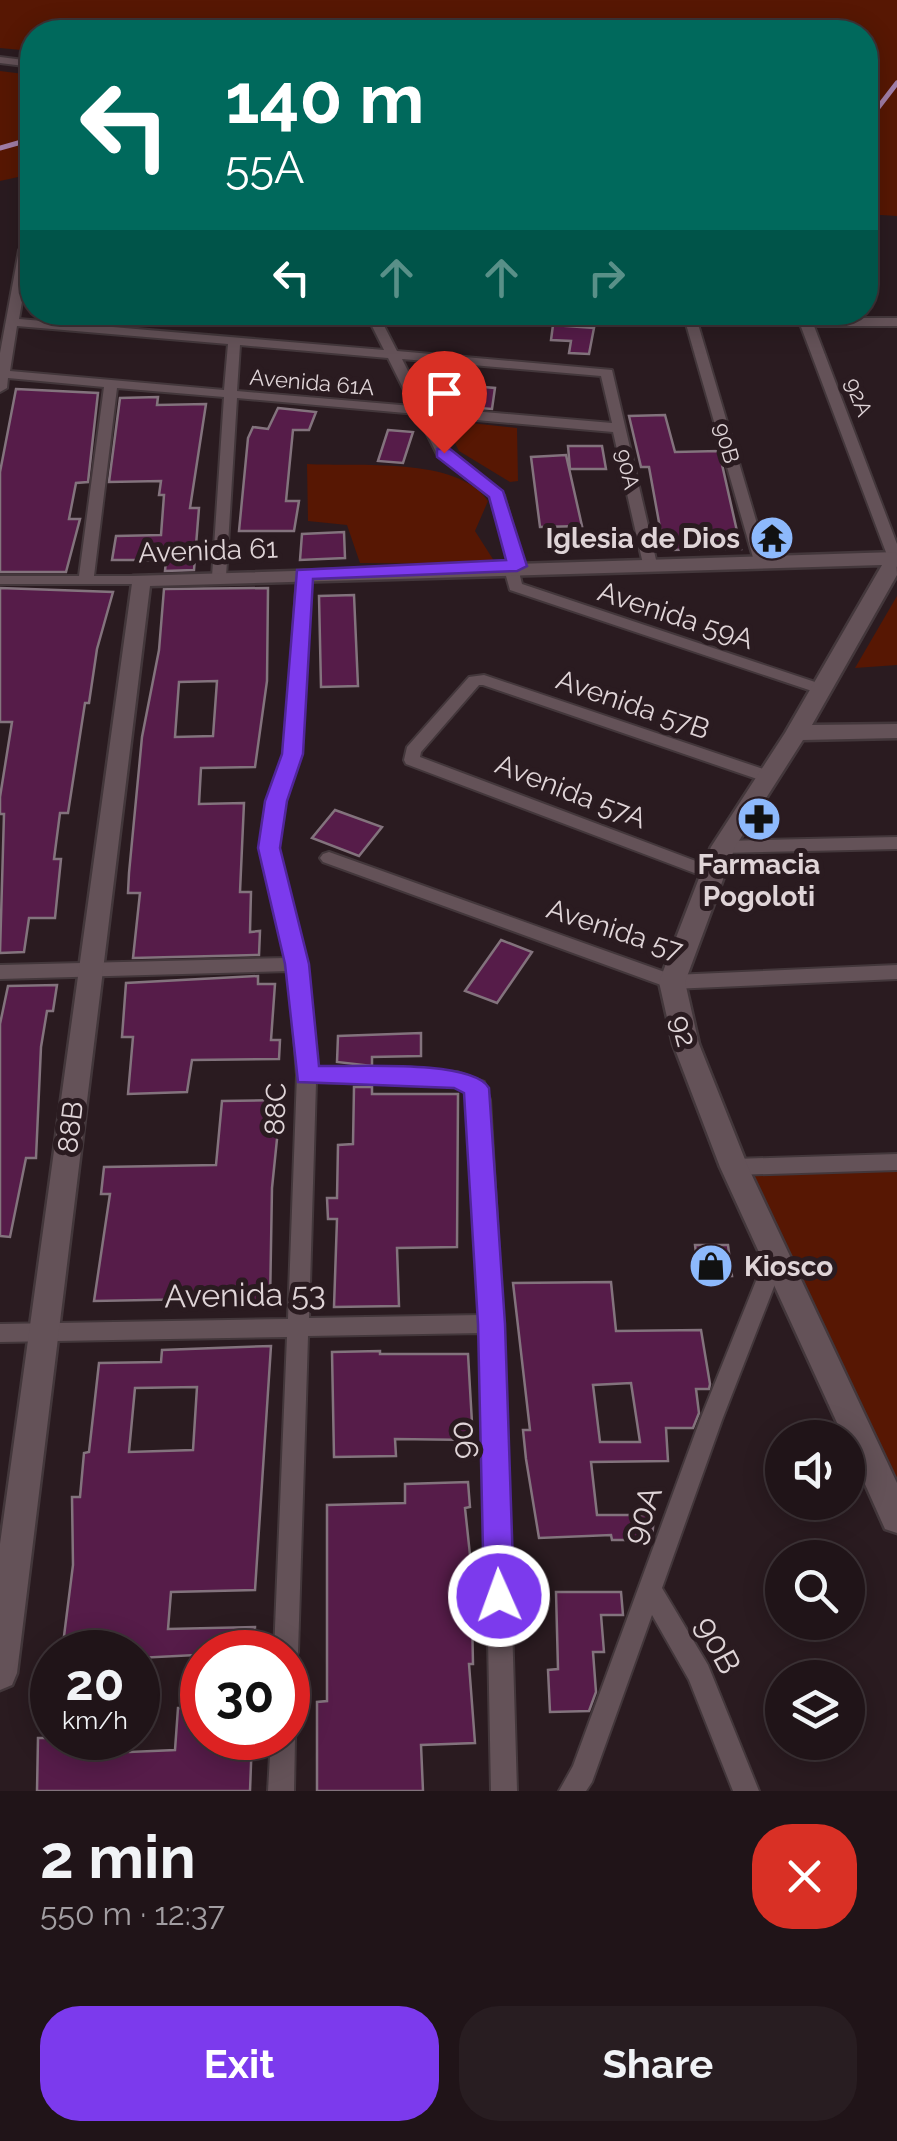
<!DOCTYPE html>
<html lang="en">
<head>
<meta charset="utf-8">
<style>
  body { margin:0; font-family:Raleway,sans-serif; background:#281d21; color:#f1f3f6; height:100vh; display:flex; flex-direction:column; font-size:38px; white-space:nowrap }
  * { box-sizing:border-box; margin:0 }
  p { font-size:32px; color:#a29ea2 }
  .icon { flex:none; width:55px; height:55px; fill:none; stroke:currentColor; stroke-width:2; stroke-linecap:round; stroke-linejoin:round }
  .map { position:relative; height:1791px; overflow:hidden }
  .side { display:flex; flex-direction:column; background:#201418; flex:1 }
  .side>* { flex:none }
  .top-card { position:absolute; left:20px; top:20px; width:858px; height:305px; border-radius:40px; box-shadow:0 5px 25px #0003,0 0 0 2px #3d3337; background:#00695c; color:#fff; overflow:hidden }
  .controls { position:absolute; left:765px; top:1420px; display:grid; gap:20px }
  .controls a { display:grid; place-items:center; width:100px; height:100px; border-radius:50%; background:#201418; box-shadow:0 5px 25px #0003,0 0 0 2px #3d3337; font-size:50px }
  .speed { position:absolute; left:30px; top:1630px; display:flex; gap:20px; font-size:50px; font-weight:700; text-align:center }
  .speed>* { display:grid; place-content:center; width:130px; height:130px; border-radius:50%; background:#201418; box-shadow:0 5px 25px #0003,0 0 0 2px #3d3337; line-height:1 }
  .speed small { font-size:25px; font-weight:400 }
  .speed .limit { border:15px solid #d22; background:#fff; color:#111 }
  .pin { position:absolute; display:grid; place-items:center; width:85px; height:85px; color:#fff; margin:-102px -42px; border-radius:50% 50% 50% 0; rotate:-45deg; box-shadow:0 0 10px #0007 }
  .pin .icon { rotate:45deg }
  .me { position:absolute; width:110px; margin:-55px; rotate:358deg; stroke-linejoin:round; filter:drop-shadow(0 0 8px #0008) }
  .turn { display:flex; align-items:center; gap:35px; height:210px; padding:0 40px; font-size:45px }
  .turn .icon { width:130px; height:130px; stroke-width:2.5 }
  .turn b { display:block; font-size:70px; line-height:85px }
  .lanes { display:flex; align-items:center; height:95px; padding:0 40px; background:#0003; justify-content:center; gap:50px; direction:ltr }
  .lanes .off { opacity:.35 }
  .round { display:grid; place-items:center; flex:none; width:105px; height:105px; border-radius:40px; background:#281d21 }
  .headline { display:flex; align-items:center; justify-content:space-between; height:170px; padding:0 40px }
  h1 { font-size:60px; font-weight:700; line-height:75px }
  .primary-button { display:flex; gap:20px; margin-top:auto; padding:20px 40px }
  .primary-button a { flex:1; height:115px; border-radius:40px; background:#7c3aed; color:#fff; font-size:40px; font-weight:700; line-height:115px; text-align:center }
  .primary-button a+a { background:#281d21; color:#f1f3f6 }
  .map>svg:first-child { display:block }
  .green { fill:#571703 }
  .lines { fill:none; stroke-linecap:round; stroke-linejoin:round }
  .stream { stroke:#a17ea8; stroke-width:5 }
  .building { fill:#561c49; stroke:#83737d; stroke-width:2.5; fill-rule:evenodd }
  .street-casing { stroke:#43373b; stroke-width:4 }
  .secondary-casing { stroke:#43373b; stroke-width:5 }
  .street { fill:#645258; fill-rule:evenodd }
  .secondary { fill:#645258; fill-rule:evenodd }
  .route { fill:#7c3aed; stroke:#51269a; stroke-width:2.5 }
  .labels { text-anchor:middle; stroke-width:10; stroke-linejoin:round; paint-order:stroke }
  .far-street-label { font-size:22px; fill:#dfd4d7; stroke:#2a1b20 }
  .poi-label { font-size:28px; font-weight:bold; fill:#dfd4d7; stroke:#2a1b20; text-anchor:end }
  .street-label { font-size:28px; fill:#dfd4d7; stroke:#2a1b20 }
  .near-street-label { font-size:32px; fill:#dfd4d7; stroke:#2a1b20 }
</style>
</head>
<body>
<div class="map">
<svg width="897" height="1791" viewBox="0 0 897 1791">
  <rect width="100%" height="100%" fill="#2a1b20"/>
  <!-- green -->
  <g class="green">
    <polygon points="0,0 897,0 897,216 865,214 865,32 32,32 32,51 0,48"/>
    <polygon points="0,71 32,75 32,174 0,181"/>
    <polygon points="443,420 517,428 518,481 510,482 459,451"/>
    <path d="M307 464C357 467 458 456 488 501L475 531 496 564 360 563 347 525 308 521Z"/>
    <polygon points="897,596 897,665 855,668"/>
    <polygon points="897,1162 897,1518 734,1167"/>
  </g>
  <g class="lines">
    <!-- stream -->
    <g class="stream">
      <polyline points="865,127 874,124 877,109 897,83"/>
      <polyline points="0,148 32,139"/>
    </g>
  </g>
  <!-- building -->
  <g class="building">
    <polygon points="553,325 594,328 589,354 569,353 571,341 551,340"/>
    <polygon points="471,386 495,388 492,409 467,407"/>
    <polygon points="16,389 98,393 88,482 76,483 69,519 80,519 66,572 0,572 0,472"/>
    <polygon points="158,397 157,405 206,404 190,508 199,508 194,570 165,571 166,560 112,560 116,536 161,535 164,495 159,495 161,481 109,482 120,398"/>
    <polygon points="278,408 316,412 309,430 293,430 286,501 299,501 294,531 239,531 248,438 253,427 268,429"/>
    <polygon points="665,415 675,452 719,451 741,549 664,550 649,467 641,467 629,416"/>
    <polygon points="388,430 413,432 403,463 378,461"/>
    <polygon points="568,446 602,446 606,469 570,469"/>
    <polygon points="566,455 582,526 540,527 531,457"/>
    <polygon points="344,532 345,558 300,560 302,534"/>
    <polygon points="0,588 113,592 97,649 89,703 85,703 68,813 60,813 54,859 61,859 55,918 29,918 24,952 0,953 4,814 0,814 0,797 12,722 0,722"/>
    <path d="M268 588 267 681 255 767 201 768 199 804 244 803 240 892H251L250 932 260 931 259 955 133 958 140 893H128L129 873 142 737 159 650 164 589ZM217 681 213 736 175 737 179 682Z"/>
    <polygon points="354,595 358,686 321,687 319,596"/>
    <polygon points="335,810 382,827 359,856 312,838"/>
    <polygon points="501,940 532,952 497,1003 465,991"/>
    <polygon points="258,976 258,984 275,984 271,1040 280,1040 279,1059 192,1060 187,1092 128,1094 133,1037 122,1037 126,983"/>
    <polygon points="57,985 53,1011 47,1011 41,1047 36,1158 26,1158 10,1237 0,1236 0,1024 8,986"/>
    <polygon points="421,1033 421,1056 372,1057 372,1066 337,1062 338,1036"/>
    <polygon points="354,1087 372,1087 372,1094 458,1094 457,1247 397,1248 399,1306 334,1307 337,1219 328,1219 327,1198 337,1198 338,1145 353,1144"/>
    <polygon points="281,1100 272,1188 270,1304 201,1304 202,1299 94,1301 110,1194 101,1194 104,1167 216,1165 222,1101"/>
    <polygon points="695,1245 728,1245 732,1276 699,1277"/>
    <path d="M611 1282 616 1331 701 1330 710 1384 709 1389H696L699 1413 693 1428H666L668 1461 591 1462 597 1515H654L652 1540H612L611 1535 539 1538 526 1459 523 1430H530L513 1283ZM631 1383 640 1442H600L593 1385Z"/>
    <path d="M271 1346 255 1590 171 1592 168 1629 255 1627 254 1652 138 1658V1652H62L73 1565 72 1497H80L84 1453 89 1452 99 1363 161 1362 162 1350ZM197 1387 193 1450 129 1452 135 1388Z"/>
    <polygon points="380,1351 380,1354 468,1354 473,1440 395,1439 396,1456 334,1457 332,1352"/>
    <polygon points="468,1482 470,1507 465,1508 471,1564 473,1664 469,1664 475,1743 421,1745 423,1791 317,1791 317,1702 327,1701 327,1505 405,1503 405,1484"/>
    <polygon points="556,1592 621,1592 623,1615 601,1615 604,1652 593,1652 596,1692 589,1711 550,1712 548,1670 558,1669"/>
    <polygon points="178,1708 202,1708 202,1738 252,1738 250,1791 37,1791 38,1738 132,1738 130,1752 175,1750"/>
  </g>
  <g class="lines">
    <defs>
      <g id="street">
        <polygon points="0,57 32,61 32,67 0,63"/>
        <path d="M25 246 31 250 19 319 384 350 365 312H377L397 351 612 370 657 564 655 567 650 568 643 564 613 432 431 416 449 451 504 495 524 566 520 576 522 584 827 686 829 689 821 694 815 692 510 590 506 576 510 566 490 497 438 456 417 414 237 398 226 577 219 581 212 577 224 397 117 388 94 576H140L147 580 140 584H0V576H79L104 387 8 378 7 388 0 392V353L19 250ZM17 326 228 344 224 390 10 371ZM240 345 388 358 412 406 237 391ZM402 359 601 376 612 423 426 407Z"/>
        <polygon points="479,312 539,312 599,317 605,321 599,325 485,316"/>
        <polygon points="785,312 800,312 809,318 897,318 897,326 814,326 897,544 897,567 890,563 800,324"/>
        <polygon points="692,320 698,324 768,561 766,564 756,564 754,561 686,324"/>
        <path d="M304 570 311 574 301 754 284 801 278 848 306 964 316 1068 457 1072 484 1082 490 1100 503 1324 517 1791H491L482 1333 308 1336 298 1652 295 1660 288 1663V1652H274L287 1337 0 1342V1324L288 1319 297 1075 289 971 0 979V965L286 958 260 848 268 801 285 754 297 574ZM316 1082 455 1086 468 1091 481 1315 309 1318Z"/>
        <polygon points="484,675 772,772 774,776 772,780 760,780 483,685 479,685 421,752 420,757 717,869 720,873 717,877 705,877 406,764 404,760 407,747 469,677"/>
        <polygon points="897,837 897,849 723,853 714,847 723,841"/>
        <polygon points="329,852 673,975 897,965 897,979 672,989 323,862 320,858 323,854"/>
        <polygon points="897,1154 897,1170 734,1175 727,1173 724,1167 727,1161 734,1159"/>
        <polygon points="774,1253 781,1255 784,1261 722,1420 662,1588 708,1665 759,1791 733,1791 689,1680 652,1615 592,1782 586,1791 559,1791 573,1766 700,1420 764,1261 767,1255"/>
        <polygon points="288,1728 292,1729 295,1738 294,1791 268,1791 271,1738 288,1738"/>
      </g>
      <polygon id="secondary" points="896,552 897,575 812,725 897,724 897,738 803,740 735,847 685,982 699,1044 748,1167 897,1483 897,1533 885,1529 848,1446 848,1438 844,1438 720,1167 673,1044 659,982 711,847 785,733 882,565 150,586 17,1673 12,1685 0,1690 0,1544 133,576"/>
    </defs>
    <!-- street casing -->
    <use href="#street" class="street-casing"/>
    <!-- secondary casing -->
    <use href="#secondary" class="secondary-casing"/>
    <!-- street -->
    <use href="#street" class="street"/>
    <!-- secondary -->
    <use href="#secondary" class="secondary"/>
  </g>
  <!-- route -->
  <path class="route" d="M437 449H450L503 491 527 566 517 571 313 579 303 754 287 801 280 848 309 964 319 1066C353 1067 472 1059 489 1088L505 1324 514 1596 510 1606 499 1611 488 1606 484 1596 478 1324 464 1093 454 1088 298 1082 285 964 258 848 265 801 282 754 297 570 506 560 489 497 437 457Z"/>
  <!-- icons -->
  <defs>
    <symbol id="temple-disc" viewBox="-11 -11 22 22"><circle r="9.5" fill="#8db9fc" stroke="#2a1b20"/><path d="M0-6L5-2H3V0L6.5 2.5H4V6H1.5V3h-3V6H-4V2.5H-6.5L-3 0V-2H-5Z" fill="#111"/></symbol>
    <symbol id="pharmacy-disc" viewBox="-11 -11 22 22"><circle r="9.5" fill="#8db9fc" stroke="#2a1b20"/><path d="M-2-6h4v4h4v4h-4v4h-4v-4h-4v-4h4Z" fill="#111"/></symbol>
    <symbol id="shop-disc" viewBox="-11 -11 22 22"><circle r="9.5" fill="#8db9fc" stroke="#2a1b20"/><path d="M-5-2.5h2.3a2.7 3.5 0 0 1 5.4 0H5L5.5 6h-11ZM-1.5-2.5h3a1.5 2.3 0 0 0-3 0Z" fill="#111"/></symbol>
  </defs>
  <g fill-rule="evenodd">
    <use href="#temple-disc" x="747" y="513" width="50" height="50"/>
    <use href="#pharmacy-disc" x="734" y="794" width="50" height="50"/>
    <use href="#shop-disc" x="686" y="1241" width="50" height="50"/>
  </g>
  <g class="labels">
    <!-- far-street labels -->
    <g class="far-street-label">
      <text transform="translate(312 382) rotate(5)" y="8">Avenida 61A</text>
      <text transform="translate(859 397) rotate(69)" y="8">92A</text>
      <text transform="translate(727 443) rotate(74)" y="8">90B</text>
      <text transform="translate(628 469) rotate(77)" y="8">90A</text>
    </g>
    <!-- poi labels -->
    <g class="poi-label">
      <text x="740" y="548">Iglesia de Dios</text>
      <text x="759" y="874" text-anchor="middle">Farmacia<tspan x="759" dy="32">Pogoloti</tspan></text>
      <text x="744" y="1276" text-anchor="start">Kiosco</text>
    </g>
    <!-- street labels -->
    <g class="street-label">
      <text transform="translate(208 550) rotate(-2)" y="10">Avenida 61</text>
      <text transform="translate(676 615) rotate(18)" y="10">Avenida 59A</text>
      <text transform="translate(633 704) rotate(19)" y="10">Avenida 57B</text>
      <text transform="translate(571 791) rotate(21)" y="10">Avenida 57A</text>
      <text transform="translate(615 929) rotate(18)" y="10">Avenida 57</text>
      <text transform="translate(684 1031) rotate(75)" y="10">92</text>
      <text transform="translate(275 1109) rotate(-88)" y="10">88C</text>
      <text transform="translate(70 1127) rotate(-83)" y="10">88B</text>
    </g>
    <!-- near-street labels -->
    <g class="near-street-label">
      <text transform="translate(245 1295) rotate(-1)" y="11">Avenida 53</text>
      <text transform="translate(462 1440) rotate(-92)" y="11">90</text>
      <text transform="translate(642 1515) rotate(-70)" y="11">90A</text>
      <text transform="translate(718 1645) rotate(62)" y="11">90B</text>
    </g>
  </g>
</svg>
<div class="controls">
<a><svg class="icon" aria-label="sound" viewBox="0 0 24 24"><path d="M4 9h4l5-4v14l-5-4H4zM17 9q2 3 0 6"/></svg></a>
<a><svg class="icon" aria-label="search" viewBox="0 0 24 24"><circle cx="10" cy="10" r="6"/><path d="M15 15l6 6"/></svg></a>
<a><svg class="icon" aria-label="layers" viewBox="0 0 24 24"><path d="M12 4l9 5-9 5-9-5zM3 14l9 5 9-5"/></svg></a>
</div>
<div class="speed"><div>20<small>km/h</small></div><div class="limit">30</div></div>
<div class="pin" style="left:444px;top:453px;background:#d93025"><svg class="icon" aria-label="arrive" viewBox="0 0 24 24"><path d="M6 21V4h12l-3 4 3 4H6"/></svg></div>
<svg class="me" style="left:499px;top:1596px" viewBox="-20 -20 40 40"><circle r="17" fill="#7c3aed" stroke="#fff" stroke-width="3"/><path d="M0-11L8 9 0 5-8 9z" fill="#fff"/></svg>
<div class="top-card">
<div class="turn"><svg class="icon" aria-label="left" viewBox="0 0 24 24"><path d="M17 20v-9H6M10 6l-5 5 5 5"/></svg><div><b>140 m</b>55A</div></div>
<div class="lanes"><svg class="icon" aria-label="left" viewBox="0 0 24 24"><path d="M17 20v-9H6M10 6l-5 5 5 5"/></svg><svg class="icon off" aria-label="ahead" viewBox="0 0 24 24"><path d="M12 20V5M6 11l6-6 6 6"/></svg><svg class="icon off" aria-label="ahead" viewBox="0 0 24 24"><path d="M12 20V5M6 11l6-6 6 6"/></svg><svg class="icon off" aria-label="right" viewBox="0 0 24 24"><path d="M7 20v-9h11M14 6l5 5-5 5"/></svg></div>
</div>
</div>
<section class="side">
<div class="headline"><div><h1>2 min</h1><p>550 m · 12:37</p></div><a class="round" style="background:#d93025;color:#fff"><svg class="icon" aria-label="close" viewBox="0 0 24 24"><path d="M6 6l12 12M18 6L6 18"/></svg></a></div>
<div class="primary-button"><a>Exit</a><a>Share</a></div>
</section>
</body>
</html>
